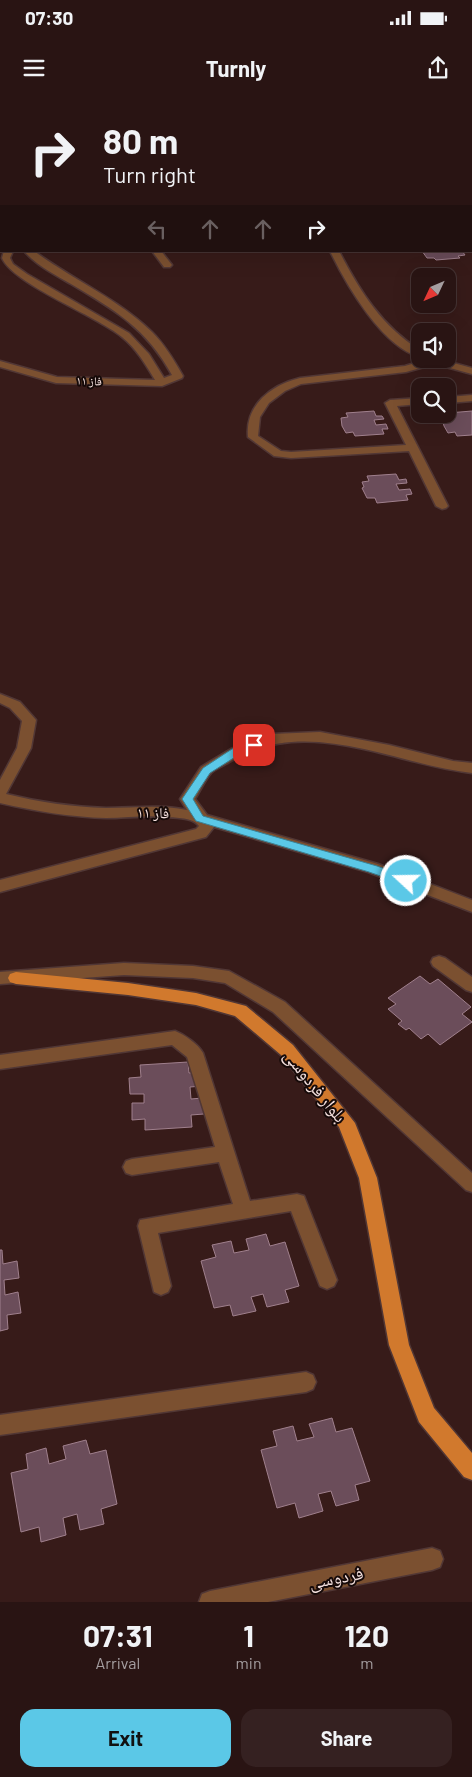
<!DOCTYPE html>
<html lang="en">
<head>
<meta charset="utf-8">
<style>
  body { margin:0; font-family:Barlow,"Noto Naskh Arabic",sans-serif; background:#352121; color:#f1f3f6; height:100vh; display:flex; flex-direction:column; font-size:19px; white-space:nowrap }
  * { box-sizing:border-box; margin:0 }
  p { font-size:16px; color:#a59ea0 }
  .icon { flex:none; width:28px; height:28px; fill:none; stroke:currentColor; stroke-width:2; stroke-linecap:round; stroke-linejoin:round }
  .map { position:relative; height:1502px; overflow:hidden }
  .drawer { display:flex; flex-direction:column; background:#291413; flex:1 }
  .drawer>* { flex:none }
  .banner { position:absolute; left:0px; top:0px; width:472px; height:152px; box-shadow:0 5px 20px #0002,0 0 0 1px #453333; background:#291413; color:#f1f3f6; overflow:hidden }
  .needle { width:32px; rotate:226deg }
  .tools { position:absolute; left:411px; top:168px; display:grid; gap:10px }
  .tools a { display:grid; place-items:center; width:45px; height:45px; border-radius:10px; background:#291413; box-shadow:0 5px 20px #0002,0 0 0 1px #453333; font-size:25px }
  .pin { position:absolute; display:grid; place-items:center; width:42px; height:42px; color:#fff; margin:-21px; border-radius:10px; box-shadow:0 2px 8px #0006 }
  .me { position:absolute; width:55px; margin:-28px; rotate:291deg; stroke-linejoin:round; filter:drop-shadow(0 0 4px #0008) }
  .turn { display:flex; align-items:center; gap:18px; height:105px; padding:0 20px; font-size:22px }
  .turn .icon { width:65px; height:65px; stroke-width:2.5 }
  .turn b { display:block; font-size:35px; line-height:42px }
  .lanes { display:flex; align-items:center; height:48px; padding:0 20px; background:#0003; justify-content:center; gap:25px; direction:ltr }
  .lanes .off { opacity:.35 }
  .eta { display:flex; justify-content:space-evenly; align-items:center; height:85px; text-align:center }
  .eta b { font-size:30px; font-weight:700; line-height:35px }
  .action { display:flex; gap:10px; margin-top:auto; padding:10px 20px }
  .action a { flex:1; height:58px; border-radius:15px; background:#5bc8e7; color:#111; font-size:20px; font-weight:700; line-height:58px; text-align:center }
  .action a+a { background:#352121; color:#f1f3f6 }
  .status { display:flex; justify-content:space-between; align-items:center; height:35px; padding:0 25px; background:#291413; direction:ltr }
  .status svg { height:14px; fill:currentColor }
  header { display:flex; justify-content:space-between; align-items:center; height:65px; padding:0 20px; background:#291413; font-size:22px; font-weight:700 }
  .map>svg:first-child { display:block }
  .building { fill:#6b4d5a; stroke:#a0808d }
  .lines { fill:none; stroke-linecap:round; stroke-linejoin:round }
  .minor-casing { stroke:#513735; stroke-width:3 }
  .major-casing { stroke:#513735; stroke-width:3 }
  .minor { fill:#7b5030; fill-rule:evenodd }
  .major { fill:#d1792d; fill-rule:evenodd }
  .route { fill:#5bc8e7; stroke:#3b8296 }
  .labels { text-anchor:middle; stroke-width:4; stroke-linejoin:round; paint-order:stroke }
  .far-street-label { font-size:12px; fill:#f4e0de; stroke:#160a09 }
  .street-label { font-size:15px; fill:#f4e0de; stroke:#160a09 }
  .near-street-label { font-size:18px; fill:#f4e0de; stroke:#160a09 }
</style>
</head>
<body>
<div class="status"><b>07:30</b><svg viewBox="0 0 49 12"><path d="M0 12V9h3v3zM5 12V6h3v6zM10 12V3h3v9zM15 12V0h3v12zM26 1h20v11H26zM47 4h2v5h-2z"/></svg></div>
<header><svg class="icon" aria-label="menu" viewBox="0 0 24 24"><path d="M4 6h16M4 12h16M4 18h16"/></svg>Turnly<svg class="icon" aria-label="share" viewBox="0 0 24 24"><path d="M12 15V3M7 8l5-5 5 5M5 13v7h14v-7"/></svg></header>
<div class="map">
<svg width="472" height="1502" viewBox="0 0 472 1502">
  <rect width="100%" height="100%" fill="#371b19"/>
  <!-- building -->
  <g class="building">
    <polygon points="422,151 462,151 465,155 458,156 460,158 436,160 434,158 427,158"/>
    <polygon points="374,311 376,316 382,316 384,319 374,320 376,325 386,324 388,329 382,329 384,334 355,336 353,332 346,333 342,326 341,318 348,317 346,313"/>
    <polygon points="472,311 472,335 457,336 455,332 448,333 444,326 442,318 449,317 448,313"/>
    <polygon points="396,374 399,380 406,379 407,383 396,384 399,390 410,389 412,394 406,395 408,400 377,403 375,398 367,398 362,388 364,387 362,382 369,381 367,376"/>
    <polygon points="420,876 430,884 438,879 471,907 462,914 472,922 440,945 428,934 421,939 409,928 406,930 398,924 402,921 388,909 396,904 388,898"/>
    <polygon points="188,962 189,973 201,972 203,986 190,987 191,999 202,998 204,1014 191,1015 192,1027 145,1030 145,1019 132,1020 132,1003 144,1003 144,994 130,994 129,978 141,977 140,965"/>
    <polygon points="266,1134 270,1146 285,1142 299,1186 285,1190 289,1202 267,1207 263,1194 251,1197 256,1211 233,1216 230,1205 214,1208 201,1161 216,1157 212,1145 231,1141 234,1153 249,1150 246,1139"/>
    <polygon points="0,1150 2,1150 3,1164 17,1161 19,1178 4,1180 5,1195 18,1192 21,1213 7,1215 8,1229 0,1231"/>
    <polygon points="332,1318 336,1332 352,1328 370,1381 355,1385 359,1400 336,1406 331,1391 318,1394 323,1411 299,1418 295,1403 277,1408 261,1350 277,1346 273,1331 293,1326 297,1341 314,1337 309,1324"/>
    <polygon points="86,1340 90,1354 106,1350 117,1404 101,1409 104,1424 80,1430 77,1414 63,1418 66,1435 41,1442 39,1427 21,1432 11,1373 28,1369 26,1354 46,1348 49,1364 66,1359 63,1346"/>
  </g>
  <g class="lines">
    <defs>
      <g id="minor">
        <rect x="225" y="0" width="8" height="1"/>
        <polygon points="396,0 406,0 407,1 397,1"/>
        <rect x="471" y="31" width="1" height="4"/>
        <rect x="471" y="46" width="1" height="4"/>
        <polygon points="0,91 1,92 1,100 0,99"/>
        <rect x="471" y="94" width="1" height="6"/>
        <path d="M4 151H13L10 158 13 164 27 174 129 233 149 254 164 278 172 275C147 229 115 210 71 184 55 175 36 165 24 151H34C72 179 118 199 152 232 165 245 174 260 183 276L182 278 162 286 56 283 0 267V261L57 277 155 280C146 265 136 248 122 237 97 216 13 184 2 158Z"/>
        <polygon points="152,151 161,151 172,165 170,167 164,167"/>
        <path d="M330 151H339C359 190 382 227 420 250V257C382 247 346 184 330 151Z"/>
        <path d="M424 259H439L472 268V274L435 264 406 272 301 284 285 291 269 303 260 317 258 336 281 351 291 352 406 345 385 303 390 300 420 298V304L397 306 448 406 446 408 442 409 436 406 409 351 291 358 274 356 248 337C245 305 271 285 300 278L405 266 425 260Z"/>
        <polygon points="472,295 472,301 448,303 448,297"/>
        <path d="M0 594 20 602 36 620 31 648 6 694C39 702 72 707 106 708 133 708 160 704 187 710L180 699 201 667 231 649 272 634 320 632 389 645 453 661 472 663V673C393 664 307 615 231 661 225 665 216 668 211 673 205 680 200 691 195 699L207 715 378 764 472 800V812L368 772 214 727 206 737 0 792V780L196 729 199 726C193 717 176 718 167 717 146 715 126 718 106 718 70 717 35 711 0 703V680L17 648 22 621 10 608 0 603Z"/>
        <polygon points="439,856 445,858 472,877 472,892 466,890 433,866 431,862 433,858"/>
        <polygon points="124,863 193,866 229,871 285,902 472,1073 472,1092 466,1090 273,912 225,883 193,878 124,875 0,884 0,872"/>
        <path d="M175 931C185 935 198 944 203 953L250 1101 297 1094 304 1096 337 1180 334 1186 327 1189 320 1186 291 1111 158 1133 171 1186 168 1192 161 1195 154 1192 138 1126 140 1120 233 1104 219 1062 132 1075 126 1073 123 1067 126 1061 132 1059 215 1047 187 957 172 945 0 969V955Z"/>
        <polygon points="306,1272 313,1275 316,1282 313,1289 306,1292 0,1335 0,1315"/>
        <polygon points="432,1448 440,1451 443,1459 440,1467 432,1470 268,1502 199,1502 202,1494 210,1491"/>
      </g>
      <polygon id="major" points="16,872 128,883 196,893 246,906 293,945 355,1023 377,1078 409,1245 434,1308 472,1353 472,1380 464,1377 419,1322 389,1245 359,1078 339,1027 281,955 235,916 196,905 128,895 16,884 10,882 8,878 10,874"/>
    </defs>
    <!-- minor casing -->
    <use href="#minor" class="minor-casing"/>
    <!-- major casing -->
    <use href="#major" class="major-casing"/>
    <!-- minor -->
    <use href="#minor" class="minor"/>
    <!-- major -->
    <use href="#major" class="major"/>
  </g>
  <!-- route -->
  <polygon class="route" points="254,642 259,645 258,648 240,654 210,673 193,699 203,716 377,766 410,778 412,781 410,784 406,785 369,772 196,721 182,699 203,668 232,649"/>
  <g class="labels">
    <!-- far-street labels -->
    <g class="far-street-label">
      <text transform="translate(89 281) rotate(2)" y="4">فاز ۱۱</text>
    </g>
    <!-- street labels -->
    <g class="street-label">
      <text transform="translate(153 713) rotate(1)" y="5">فاز ۱۱</text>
    </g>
    <!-- near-street labels -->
    <g class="near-street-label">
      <text transform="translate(315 986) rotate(51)" y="6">بلوار فردوسی</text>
      <text transform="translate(336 1478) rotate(-11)" y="6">فردوسی</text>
    </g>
  </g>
</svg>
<div class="tools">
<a><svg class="needle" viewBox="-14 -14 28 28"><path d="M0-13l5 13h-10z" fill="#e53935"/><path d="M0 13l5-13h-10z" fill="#a59ea0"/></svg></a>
<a><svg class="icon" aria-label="sound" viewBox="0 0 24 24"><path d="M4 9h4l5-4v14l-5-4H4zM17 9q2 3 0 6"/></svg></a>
<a><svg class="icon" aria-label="search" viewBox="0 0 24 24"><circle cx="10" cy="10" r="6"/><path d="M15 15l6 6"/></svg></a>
</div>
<div class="pin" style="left:254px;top:645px;background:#d93025"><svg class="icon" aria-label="arrive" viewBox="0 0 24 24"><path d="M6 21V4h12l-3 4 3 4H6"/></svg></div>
<svg class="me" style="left:406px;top:781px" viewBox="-20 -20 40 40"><circle r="17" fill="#5bc8e7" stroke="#fff" stroke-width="3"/><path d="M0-11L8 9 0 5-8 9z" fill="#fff"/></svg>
<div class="banner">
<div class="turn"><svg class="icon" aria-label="right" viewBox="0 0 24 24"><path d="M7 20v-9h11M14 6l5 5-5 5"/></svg><div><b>80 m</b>Turn right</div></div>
<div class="lanes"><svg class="icon off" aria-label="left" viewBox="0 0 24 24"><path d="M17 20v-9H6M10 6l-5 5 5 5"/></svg><svg class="icon off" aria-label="ahead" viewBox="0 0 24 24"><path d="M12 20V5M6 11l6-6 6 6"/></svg><svg class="icon off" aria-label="ahead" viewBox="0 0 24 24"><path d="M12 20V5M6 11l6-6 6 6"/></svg><svg class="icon" aria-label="right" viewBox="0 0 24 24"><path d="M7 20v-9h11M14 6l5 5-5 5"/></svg></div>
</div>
</div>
<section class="drawer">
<div class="eta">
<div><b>07:31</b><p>Arrival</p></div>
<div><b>1</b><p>min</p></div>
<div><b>120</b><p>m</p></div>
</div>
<div class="action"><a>Exit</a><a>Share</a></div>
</section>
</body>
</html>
